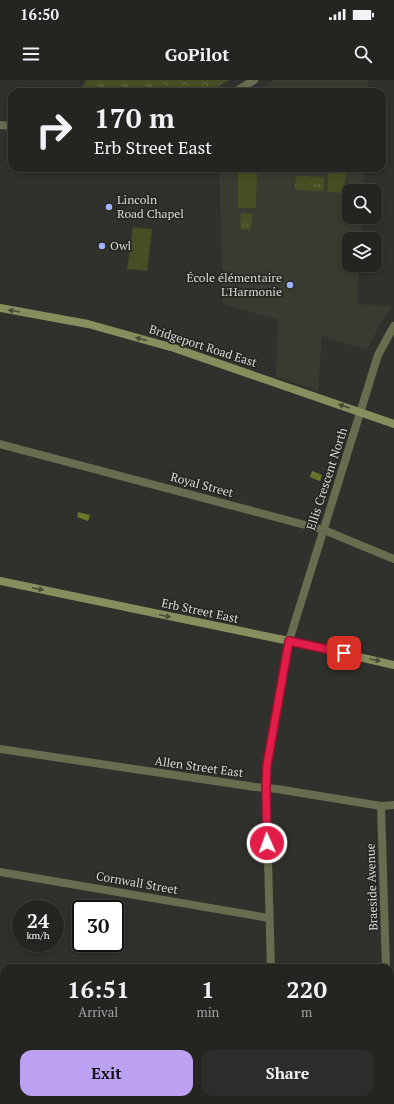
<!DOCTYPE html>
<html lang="en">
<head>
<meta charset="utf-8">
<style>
  body { margin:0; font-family:"PT Serif",serif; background:#2c2d2a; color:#f1f3f6; height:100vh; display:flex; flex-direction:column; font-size:15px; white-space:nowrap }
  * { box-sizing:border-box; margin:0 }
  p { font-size:13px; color:#a3a5a5 }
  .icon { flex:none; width:22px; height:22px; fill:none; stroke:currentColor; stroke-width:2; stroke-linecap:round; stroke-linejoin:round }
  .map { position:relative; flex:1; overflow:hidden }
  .side { position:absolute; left:0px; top:884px; width:394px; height:140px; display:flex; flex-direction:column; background:#242521; border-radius:12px 12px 0 0; box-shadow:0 2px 6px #0003,0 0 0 1px #41423f }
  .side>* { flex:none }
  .guide { position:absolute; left:8px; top:8px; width:378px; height:84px; border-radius:12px; box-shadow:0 2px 6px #0003,0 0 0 1px #41423f; background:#242521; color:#f1f3f6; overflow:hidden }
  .controls { position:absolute; left:342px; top:104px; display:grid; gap:8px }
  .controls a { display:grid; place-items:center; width:40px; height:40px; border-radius:8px; background:#242521; box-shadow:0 2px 6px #0003,0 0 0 1px #41423f; font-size:20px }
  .speed { position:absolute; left:12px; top:820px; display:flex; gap:8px; font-size:20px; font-weight:700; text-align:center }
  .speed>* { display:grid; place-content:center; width:52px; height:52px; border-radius:50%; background:#242521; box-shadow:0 2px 6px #0003,0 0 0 1px #41423f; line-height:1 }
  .speed small { font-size:10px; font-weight:400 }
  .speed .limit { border:2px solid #111; border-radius:6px; background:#fff; color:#111 }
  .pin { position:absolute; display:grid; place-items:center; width:34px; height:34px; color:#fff; margin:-17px; border-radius:8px; box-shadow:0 2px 6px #0006 }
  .me { position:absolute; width:44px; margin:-22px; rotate:358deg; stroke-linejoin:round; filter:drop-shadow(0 0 3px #0008) }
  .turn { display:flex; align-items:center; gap:14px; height:84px; padding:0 20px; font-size:18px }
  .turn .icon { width:52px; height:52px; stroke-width:2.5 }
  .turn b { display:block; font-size:28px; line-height:34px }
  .eta { display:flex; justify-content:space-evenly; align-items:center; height:68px; text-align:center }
  .eta b { font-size:24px; font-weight:600; line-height:28px }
  .primary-button { display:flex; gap:8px; margin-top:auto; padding:8px 20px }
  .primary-button a { flex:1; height:46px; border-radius:12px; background:#bca0f2; color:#111; font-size:16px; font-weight:600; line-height:46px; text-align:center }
  .primary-button a+a { background:#2c2d2a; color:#f1f3f6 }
  .status { display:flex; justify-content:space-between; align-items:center; height:28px; padding:0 20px; background:#242521; direction:ltr }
  .status svg { height:11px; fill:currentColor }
  header { display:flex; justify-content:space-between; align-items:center; height:52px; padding:0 20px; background:#242521; font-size:18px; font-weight:600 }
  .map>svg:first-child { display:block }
  .built { fill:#383b30 }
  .grass { fill:url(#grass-tufts) }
  .forest { fill:url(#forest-crowns) }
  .pitch { fill:#464e23 }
  .water { fill:url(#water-waves) }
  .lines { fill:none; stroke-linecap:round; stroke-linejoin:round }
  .minor { stroke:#676d4e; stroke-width:8 }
  .secondary { stroke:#858f5d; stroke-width:8 }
  .oneway { fill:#474b37 }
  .route-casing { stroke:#92132f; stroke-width:10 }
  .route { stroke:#e11d48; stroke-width:7 }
  .poi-dot { fill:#9eb4fd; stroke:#262722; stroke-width:1.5 }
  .labels { text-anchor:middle; stroke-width:3.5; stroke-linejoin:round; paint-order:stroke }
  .poi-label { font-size:12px; fill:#d9dad7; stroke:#262722; text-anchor:start }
  .street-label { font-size:12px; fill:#d9dad7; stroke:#262722 }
</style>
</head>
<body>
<div class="status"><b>16:50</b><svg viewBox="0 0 49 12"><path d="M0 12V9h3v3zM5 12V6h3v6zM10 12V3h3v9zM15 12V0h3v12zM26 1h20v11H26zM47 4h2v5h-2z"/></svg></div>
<header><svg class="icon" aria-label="menu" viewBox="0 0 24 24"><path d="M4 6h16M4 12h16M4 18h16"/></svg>GoPilot<svg class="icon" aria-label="search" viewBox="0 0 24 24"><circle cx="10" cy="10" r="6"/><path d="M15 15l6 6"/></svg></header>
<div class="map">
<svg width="394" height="1024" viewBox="0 0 394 1024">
  <defs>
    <pattern id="grass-tufts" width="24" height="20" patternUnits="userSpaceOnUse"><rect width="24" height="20" fill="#464e23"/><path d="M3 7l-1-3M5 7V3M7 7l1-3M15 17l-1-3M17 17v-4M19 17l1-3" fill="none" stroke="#606742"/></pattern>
    <pattern id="forest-crowns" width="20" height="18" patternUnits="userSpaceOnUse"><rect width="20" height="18" fill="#464e23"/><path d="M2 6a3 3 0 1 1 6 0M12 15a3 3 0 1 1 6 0" fill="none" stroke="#606742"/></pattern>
    <pattern id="water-waves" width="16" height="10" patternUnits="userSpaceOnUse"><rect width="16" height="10" fill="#6c792a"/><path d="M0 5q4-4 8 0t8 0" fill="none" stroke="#596034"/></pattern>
  </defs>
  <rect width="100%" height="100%" fill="#30312c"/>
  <!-- built -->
  <g class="built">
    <polygon points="273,0 368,0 368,12 258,12"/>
    <polygon points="219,88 364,88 363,111 349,111 349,137 362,137 360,159 349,159 349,185 359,185 357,224 393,226 380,244 367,270 322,256 318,311 276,296 278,240 223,224"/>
  </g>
  <!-- grass -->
  <g class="grass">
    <polygon points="87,0 229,0 208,12 78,12"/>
    <polygon points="296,96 324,97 324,111 295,110"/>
    <polygon points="241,133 253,134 250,150 240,149"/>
  </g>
  <!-- forest -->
  <polygon class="forest" points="161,0 226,0 204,12 196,12 189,8 179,7 168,8"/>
  <!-- pitch -->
  <g class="pitch">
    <polygon points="238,88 257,88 256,128 238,128"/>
    <polygon points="329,88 346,88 344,113 327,112"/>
    <polygon points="133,147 152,149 147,191 127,189"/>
  </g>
  <!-- water -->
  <g class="water">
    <polygon points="312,391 322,395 320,401 310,397"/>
    <polygon points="78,432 90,435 88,441 77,437"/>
  </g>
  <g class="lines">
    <!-- minor -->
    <g class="minor">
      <polyline points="235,12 254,0"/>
      <polyline points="0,45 12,46"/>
      <polyline points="0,364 324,450 394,479"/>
      <polyline points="0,669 255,707 277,709 381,726 394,725"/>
      <polyline points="381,726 386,888"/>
      <polyline points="0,792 269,838"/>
      <polyline points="271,888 266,708 267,685 289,561 378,275 394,246"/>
      <polyline points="0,903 4,903"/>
      <polyline points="390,1011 390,1024"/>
      <polyline points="0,1013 4,1014"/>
      <polyline points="41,1020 65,1024"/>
      <polyline points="277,1020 277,1024"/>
    </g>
    <!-- secondary -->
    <g class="secondary">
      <polyline points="0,228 88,244 174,268 394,344"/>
      <polyline points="0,501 289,561 394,585"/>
    </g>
  </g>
  <!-- one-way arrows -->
  <defs><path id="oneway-solid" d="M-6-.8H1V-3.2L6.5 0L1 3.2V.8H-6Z"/></defs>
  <g class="oneway">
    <use href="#oneway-solid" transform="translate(14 231) rotate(-170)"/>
    <use href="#oneway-solid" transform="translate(141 259) rotate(-165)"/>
    <use href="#oneway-solid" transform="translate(344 326) rotate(-161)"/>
    <use href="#oneway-solid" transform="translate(38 509) rotate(12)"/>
    <use href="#oneway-solid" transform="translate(165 536) rotate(12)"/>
    <use href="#oneway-solid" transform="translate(375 580) rotate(12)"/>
  </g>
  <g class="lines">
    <defs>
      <polyline id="route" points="267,763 266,708 267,685 289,561 344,573"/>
    </defs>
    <!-- route casing -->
    <use href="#route" class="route-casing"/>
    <!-- route -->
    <use href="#route" class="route"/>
  </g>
  <!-- markers -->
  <g class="poi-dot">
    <circle cx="109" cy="127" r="4"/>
    <circle cx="102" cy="166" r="4"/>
    <circle cx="290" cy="205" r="4"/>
  </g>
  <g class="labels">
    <!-- poi labels -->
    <g class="poi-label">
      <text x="117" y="124">Lincoln<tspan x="117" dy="14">Road Chapel</tspan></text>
      <text x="110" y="170">Owl</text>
      <text x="282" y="202" text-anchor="end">École élémentaire<tspan x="282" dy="14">L'Harmonie</tspan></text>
    </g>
    <!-- street labels -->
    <g class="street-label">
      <text transform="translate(203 266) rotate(18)" y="4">Bridgeport Road East</text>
      <text transform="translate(327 399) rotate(-72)" y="4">Ellis Crescent North</text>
      <text transform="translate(202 405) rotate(15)" y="4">Royal Street</text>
      <text transform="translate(200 531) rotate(12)" y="4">Erb Street East</text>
      <text transform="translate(199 687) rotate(8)" y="4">Allen Street East</text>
      <text transform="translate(137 803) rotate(10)" y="4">Cornwall Street</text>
      <text transform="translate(372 807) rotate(-92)" y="4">Braeside Avenue</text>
    </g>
  </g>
</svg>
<div class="controls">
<a><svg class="icon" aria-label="search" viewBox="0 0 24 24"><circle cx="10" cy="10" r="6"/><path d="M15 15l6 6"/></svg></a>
<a><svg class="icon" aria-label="layers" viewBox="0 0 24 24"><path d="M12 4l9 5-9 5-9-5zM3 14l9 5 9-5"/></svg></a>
</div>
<div class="speed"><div>24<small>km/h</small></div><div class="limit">30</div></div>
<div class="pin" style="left:344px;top:573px;background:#d93025"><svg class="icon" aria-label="arrive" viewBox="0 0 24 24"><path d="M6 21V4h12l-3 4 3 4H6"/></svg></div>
<svg class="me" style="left:267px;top:763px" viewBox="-20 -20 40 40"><circle r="17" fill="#e11d48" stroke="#fff" stroke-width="3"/><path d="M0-11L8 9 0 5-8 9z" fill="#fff"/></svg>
<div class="guide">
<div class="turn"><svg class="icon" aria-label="right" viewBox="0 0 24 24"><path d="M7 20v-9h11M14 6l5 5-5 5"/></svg><div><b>170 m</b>Erb Street East</div></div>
</div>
<section class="side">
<div class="eta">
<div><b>16:51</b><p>Arrival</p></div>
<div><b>1</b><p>min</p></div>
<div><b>220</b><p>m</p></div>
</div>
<div class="primary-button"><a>Exit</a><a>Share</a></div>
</section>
</div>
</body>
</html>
